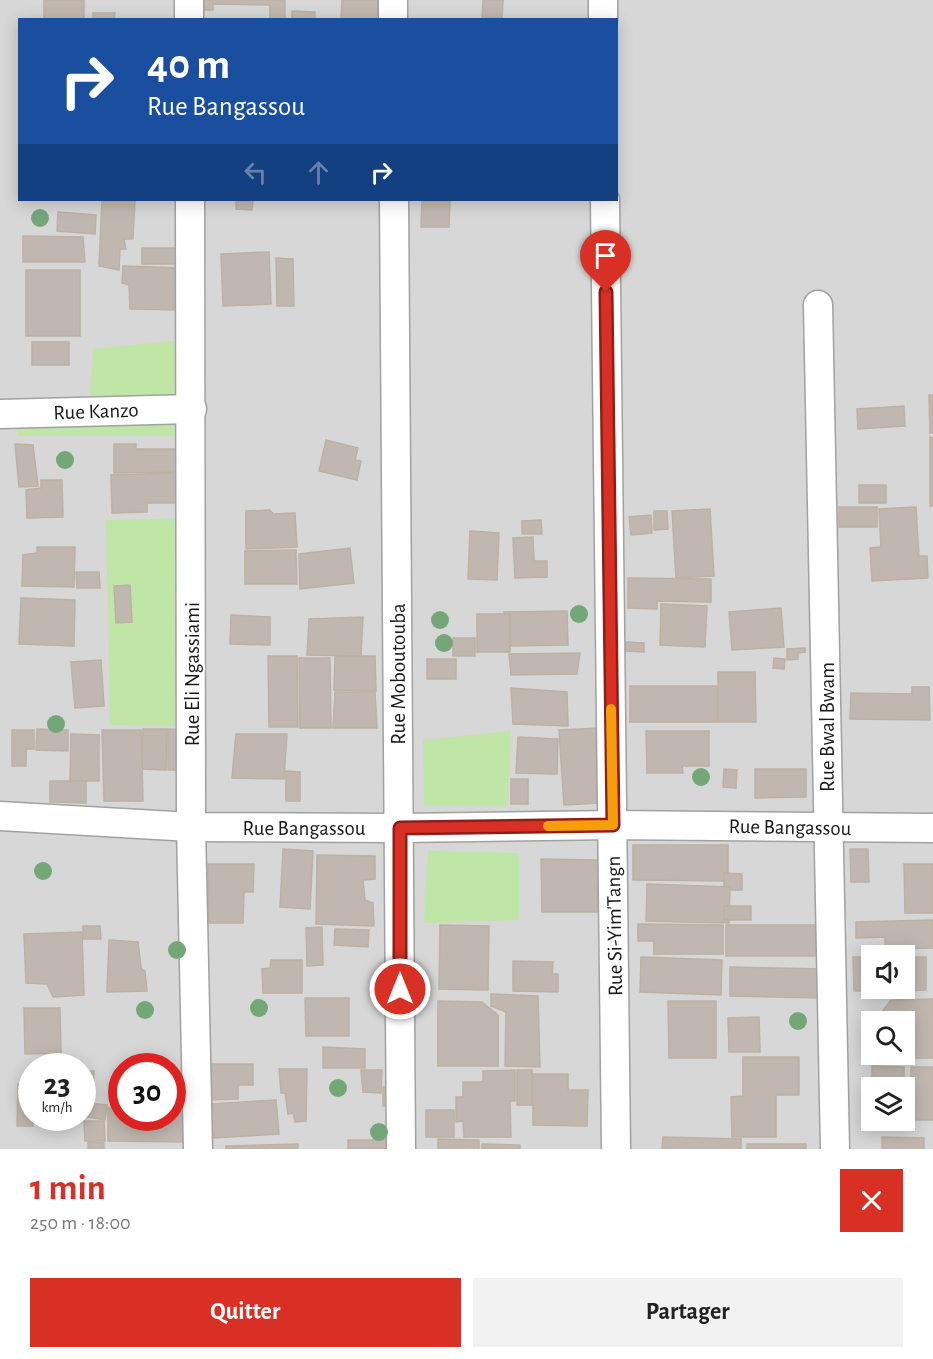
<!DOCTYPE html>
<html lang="fr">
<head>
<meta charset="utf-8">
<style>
  body { margin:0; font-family:"Alegreya Sans",sans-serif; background:#f2f2f2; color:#222; height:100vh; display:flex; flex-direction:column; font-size:22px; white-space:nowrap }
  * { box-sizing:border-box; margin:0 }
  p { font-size:20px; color:#767676 }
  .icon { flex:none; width:33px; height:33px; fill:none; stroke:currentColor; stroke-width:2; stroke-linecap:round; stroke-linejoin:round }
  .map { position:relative; height:1149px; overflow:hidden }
  .sheet { display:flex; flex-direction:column; background:#fff; flex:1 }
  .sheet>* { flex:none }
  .hud { position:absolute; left:18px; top:18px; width:600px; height:183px; border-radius:0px; box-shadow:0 3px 15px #0003; background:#1a4fa0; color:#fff; overflow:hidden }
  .controls { position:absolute; left:861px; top:945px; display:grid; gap:12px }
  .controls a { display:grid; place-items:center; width:54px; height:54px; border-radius:0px; background:#fff; box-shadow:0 3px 15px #0003; font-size:30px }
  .speed { position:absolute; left:18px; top:1053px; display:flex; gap:12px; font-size:30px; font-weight:700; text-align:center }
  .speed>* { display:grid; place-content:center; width:78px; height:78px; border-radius:50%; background:#fff; box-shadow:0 3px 15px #0003; line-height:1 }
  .speed small { font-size:15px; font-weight:400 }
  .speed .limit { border:9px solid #d22; background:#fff; color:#111 }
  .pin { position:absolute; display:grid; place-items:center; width:51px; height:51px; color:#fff; margin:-62px -26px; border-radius:50% 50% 50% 0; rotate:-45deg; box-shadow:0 0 6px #0007 }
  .pin .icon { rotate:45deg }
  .me { position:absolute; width:66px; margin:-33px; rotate:0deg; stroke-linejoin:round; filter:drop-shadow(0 0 4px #0008) }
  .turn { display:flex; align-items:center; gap:21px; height:126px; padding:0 30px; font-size:27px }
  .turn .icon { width:78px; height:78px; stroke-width:2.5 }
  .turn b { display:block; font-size:42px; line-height:51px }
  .lanes { display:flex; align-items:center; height:57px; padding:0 30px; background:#0003; justify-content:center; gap:30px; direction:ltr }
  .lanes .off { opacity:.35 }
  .round { display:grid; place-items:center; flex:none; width:63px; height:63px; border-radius:0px; background:#f2f2f2 }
  .head { display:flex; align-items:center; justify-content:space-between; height:102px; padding:0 30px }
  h1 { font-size:36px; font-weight:600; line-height:45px; color:#d93025 }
  .action { display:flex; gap:12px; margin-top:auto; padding:12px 30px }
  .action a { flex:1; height:69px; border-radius:0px; background:#d93025; color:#fff; font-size:24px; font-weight:600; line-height:69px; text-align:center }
  .action a+a { background:#f2f2f2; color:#222 }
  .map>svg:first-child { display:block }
  .residential { fill:#d8d7d7; fill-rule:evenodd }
  .grass { fill:#bfe5a7 }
  .building { fill:#c0b8b0; stroke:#bcb1a3; stroke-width:1.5 }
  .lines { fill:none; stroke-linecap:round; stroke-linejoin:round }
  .street-casing { stroke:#a1a1a1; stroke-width:31 }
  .street { stroke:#fff; stroke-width:28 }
  .tree { fill:#73a778 }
  .route-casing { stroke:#8d1f18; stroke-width:15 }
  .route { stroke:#d93025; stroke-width:10 }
  .slow { stroke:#f59e0b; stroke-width:10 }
  .labels { text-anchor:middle; stroke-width:4.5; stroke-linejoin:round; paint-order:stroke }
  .street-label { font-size:21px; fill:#1a1a1a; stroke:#fff }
</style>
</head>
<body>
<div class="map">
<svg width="933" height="1149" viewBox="0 0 933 1149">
  <rect width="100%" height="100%" fill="#ece9e0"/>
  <!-- residential -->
  <path class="residential" d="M0 0H933V1149H0ZM20 20H616V200H20ZM872 956H904V988H872ZM872 1022H904V1054H872ZM32 1066H82V1118H32ZM122 1066H172V1118H122ZM872 1088H904V1120H872Z"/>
  <!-- grass -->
  <g class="grass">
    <polygon points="191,339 184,436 18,436 17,400 90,397 93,349"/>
    <polygon points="185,518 189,726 110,725 106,520"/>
    <polygon points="511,731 507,806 424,806 423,740"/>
    <polygon points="428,851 519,853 519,920 424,923"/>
  </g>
  <!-- building -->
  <g class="building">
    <rect x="44" y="0" width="40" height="20"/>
    <polygon points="192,0 285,0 285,20 270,20 270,5 213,4 213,10 192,10"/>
    <polygon points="342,0 378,0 377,20 341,20"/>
    <polygon points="483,0 503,0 502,18 482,17"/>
    <polygon points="292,11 315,12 315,20 292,20"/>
    <polygon points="93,13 115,13 114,20 93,20"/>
    <polygon points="102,200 135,200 133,239 124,239 126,249 120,249 119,270 99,266"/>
    <polygon points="236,200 253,200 252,210 236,209"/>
    <polygon points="422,200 450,200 449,227 421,227"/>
    <polygon points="58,212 96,215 95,234 57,231"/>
    <polygon points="23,236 83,237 85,262 23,262"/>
    <polygon points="142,248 189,248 190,264 142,264"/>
    <polygon points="269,252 271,304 223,306 221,254"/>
    <polygon points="276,258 293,259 294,306 277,306"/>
    <polygon points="123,266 185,268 177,310 130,309 129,285 122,283"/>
    <rect x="26" y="270" width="54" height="66"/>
    <rect x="32" y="342" width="37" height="23"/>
    <polygon points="929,395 933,395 933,433 930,433"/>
    <polygon points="904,406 905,426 858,429 857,409"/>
    <polygon points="930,437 933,438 933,506 930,506"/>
    <polygon points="326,440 358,448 355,460 361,461 357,480 319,471"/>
    <polygon points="15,444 33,445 38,486 19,487"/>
    <polygon points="114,444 136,444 136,449 183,449 183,472 114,473"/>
    <polygon points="178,473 180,503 147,503 147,512 112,513 111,475"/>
    <polygon points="41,480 62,480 63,517 27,518 26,490 41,488"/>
    <rect x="859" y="485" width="27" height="18"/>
    <rect x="839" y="507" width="38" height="20"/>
    <polygon points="916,507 919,556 927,556 928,578 872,581 870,548 881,547 879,509"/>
    <polygon points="710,509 714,576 676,578 672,511"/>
    <polygon points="270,510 273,514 295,513 297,547 246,549 246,511"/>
    <polygon points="654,511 667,511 668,529 654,530"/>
    <polygon points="651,515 652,533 631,535 629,517"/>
    <polygon points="541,520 542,534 522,534 522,521"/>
    <polygon points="470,531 499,533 497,580 468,579"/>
    <polygon points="533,537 534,561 547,561 547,577 515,578 513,538"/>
    <polygon points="37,547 75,547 74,587 22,586 23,555 37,553"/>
    <polygon points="350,548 354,583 300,589 299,554"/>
    <polygon points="296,550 297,584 245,584 245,551"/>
    <polygon points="76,572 99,572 100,588 77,588"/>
    <polygon points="628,578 711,579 711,602 657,601 657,609 628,608"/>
    <polygon points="130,585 132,622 116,623 114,586"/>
    <polygon points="21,598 75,600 74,646 19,644"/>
    <polygon points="661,604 707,606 705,647 660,645"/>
    <polygon points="781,608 784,647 732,650 729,612"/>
    <polygon points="567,611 568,645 505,646 504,612"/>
    <rect x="477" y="614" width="33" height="38"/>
    <polygon points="231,615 270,617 270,645 230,644"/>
    <polygon points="363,617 361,656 307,655 309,619"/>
    <rect x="453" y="638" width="22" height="18"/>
    <polygon points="626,642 644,643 644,652 626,651"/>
    <polygon points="805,648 805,652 798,653 798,659 787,660 787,649"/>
    <polygon points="580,653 577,674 511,675 509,654"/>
    <polygon points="268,656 297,656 298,727 269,727"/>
    <polygon points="335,656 375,656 376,691 334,690"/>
    <polygon points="299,658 330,658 331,728 300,728"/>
    <polygon points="774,658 785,659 784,669 773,668"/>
    <rect x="427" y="659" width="29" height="20"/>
    <polygon points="101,660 104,706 75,708 71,662"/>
    <polygon points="718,672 755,672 756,722 718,722"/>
    <rect x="630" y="686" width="87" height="36"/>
    <polygon points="912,687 929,687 930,720 850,719 851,693 912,694"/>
    <polygon points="511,688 567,692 568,726 513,724"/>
    <polygon points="335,692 375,692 377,728 333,728"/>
    <polygon points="600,728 603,787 597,787 598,803 564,805 559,730"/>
    <polygon points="37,729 68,730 68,751 36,750"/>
    <polygon points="143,729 167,729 166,770 142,769"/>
    <polygon points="168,729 190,730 190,770 168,770"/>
    <polygon points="12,730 34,730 34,749 26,749 26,766 12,766"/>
    <polygon points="102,730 141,730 143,801 104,801"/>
    <polygon points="646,731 709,731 709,766 682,766 683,773 647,773"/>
    <polygon points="71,734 99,735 99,781 70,781"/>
    <polygon points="236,734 287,734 284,779 232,778"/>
    <polygon points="518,737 558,739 557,774 516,773"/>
    <polygon points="724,769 737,770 736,788 723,787"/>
    <polygon points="755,769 806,769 806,797 755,798"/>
    <polygon points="286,771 300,772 300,801 286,801"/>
    <rect x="511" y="779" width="17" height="25"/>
    <polygon points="50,781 86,781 86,803 50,802"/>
    <polygon points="633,845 728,845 728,881 633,880"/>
    <polygon points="283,849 313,851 310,909 280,907"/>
    <polygon points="850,849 868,849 869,882 851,882"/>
    <polygon points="317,855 375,856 375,879 363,880 365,900 373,903 374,926 316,924"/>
    <polygon points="541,859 598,860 598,912 542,912"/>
    <polygon points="208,864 254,864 253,892 244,892 243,923 209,923"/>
    <polygon points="904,864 933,864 933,913 905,913"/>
    <polygon points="724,873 742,874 742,890 724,890"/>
    <polygon points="647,884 730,887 729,923 646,921"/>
    <rect x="724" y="906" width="27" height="14"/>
    <polygon points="933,920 933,948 885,949 885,937 856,938 856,922"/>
    <polygon points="638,924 723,925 723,954 654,954 654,941 638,941"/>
    <polygon points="440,925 489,926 488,990 439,989"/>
    <polygon points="726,925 815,925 816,956 726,956"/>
    <polygon points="83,926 100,926 101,939 83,939"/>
    <polygon points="322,927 323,965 307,966 306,928"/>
    <polygon points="335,929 369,930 368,947 334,945"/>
    <polygon points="82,932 84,995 53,997 47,984 26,983 24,934"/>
    <polygon points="109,940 138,942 141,968 145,971 147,991 107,992"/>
    <polygon points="641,957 722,960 721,995 640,992"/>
    <polygon points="853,957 872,957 872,988 904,988 904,957 926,957 926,990 854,991"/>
    <polygon points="271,960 302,960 302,993 263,993 262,969 270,968"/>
    <polygon points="513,961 553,962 552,974 558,974 558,992 513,991"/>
    <polygon points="730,967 824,969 824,998 730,996"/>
    <polygon points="491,994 538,996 540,1067 505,1066 506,1012 491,1006"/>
    <polygon points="305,998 349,998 349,1036 306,1036"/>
    <polygon points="933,999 933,1058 864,1058 867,1031 872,1025 872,1054 904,1054 904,1022 874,1022 891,1000"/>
    <polygon points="438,1001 482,1002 498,1015 498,1066 438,1066"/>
    <polygon points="668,1001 716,1001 716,1058 669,1058"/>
    <polygon points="24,1008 60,1008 61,1053 25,1054"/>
    <polygon points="759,1017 760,1052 729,1052 728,1018"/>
    <polygon points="323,1047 365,1049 365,1068 323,1068"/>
    <polygon points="743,1057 799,1057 799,1095 776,1095 776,1137 732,1137 731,1097 743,1096"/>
    <polygon points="205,1064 253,1064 253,1085 238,1085 238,1099 206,1100"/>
    <polygon points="872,1066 904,1067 904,1088 872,1088"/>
    <polygon points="911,1067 933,1067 933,1120 910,1120"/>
    <polygon points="279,1069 307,1069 306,1121 295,1122 293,1113 288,1114 285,1093 281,1093"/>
    <polygon points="361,1070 382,1070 381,1093 363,1092"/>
    <polygon points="515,1070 515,1101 510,1101 511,1137 464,1137 463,1121 456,1122 456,1097 463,1097 463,1082 483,1082 483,1071"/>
    <rect x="517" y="1070" width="15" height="35"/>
    <polygon points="82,1071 94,1071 93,1087 82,1087"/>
    <polygon points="533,1074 568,1074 568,1090 588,1090 587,1126 533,1125"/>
    <polygon points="18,1084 32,1084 33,1126 17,1126"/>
    <polygon points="383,1087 399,1088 400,1106 383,1106"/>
    <polygon points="276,1100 279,1134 213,1138 211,1104"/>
    <polygon points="89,1103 107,1105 105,1120 87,1117"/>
    <polygon points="108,1108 122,1108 122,1118 172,1118 172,1109 188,1109 188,1142 108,1141"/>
    <rect x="426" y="1110" width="28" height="27"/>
    <polygon points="36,1118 73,1118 72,1127 37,1125"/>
    <polygon points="84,1121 104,1121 105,1141 85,1141"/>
    <polygon points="663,1137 741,1139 741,1149 662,1149"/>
    <polygon points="882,1137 924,1138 924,1149 882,1149"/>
    <polygon points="438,1139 479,1140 479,1149 438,1149"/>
    <rect x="348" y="1140" width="47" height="9"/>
    <polygon points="88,1142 104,1143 104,1149 88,1149"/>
    <polygon points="298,1144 298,1149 226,1149 226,1146"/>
    <polygon points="482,1144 520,1145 520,1149 482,1149"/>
    <rect x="747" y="1144" width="59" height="5"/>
  </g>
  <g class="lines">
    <defs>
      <g id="street">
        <polyline points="189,0 189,20"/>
        <polyline points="393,0 393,20"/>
        <polyline points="603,0 603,20"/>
        <polyline points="190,200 191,827 198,1149"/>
        <polyline points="394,200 401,1149"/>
        <polyline points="605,200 616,1149"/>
        <polyline points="818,305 835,1149"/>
        <polyline points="0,414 192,409"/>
        <polyline points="0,816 191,827 400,828 613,825 933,828"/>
      </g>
    </defs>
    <!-- street casing -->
    <use href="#street" class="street-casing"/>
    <!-- street -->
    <use href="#street" class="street"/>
  </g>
  <!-- trees -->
  <g class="tree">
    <circle cx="40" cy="218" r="9"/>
    <circle cx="65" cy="460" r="9"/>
    <circle cx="579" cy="614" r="9"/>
    <circle cx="440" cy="620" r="9"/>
    <circle cx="444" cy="643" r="9"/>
    <circle cx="56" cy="724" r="9"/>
    <circle cx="701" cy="777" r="9"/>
    <circle cx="43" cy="871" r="9"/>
    <circle cx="177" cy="950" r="9"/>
    <circle cx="259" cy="1008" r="9"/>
    <circle cx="145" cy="1010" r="9"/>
    <circle cx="798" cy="1021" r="9"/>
    <circle cx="338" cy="1088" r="9"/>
    <circle cx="379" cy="1132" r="9"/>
  </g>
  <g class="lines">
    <defs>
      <polyline id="route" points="400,989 400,828 613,825 606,292"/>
    </defs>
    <!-- route casing -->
    <use href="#route" class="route-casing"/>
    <!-- route -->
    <use href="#route" class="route"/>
    <!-- slow -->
    <polyline class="slow" points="548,826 613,825 611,709"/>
  </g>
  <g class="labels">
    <!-- street labels -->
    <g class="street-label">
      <text transform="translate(96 411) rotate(-2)" y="7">Rue Kanzo</text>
      <text transform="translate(192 674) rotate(-90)" y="7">Rue Eli Ngassiami</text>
      <text transform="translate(398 674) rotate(-90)" y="7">Rue Moboutouba</text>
      <text transform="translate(827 727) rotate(-90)" y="7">Rue Bwal Bwam</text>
      <text transform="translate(790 827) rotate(1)" y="7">Rue Bangassou</text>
      <text x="304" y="835">Rue Bangassou</text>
      <text transform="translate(614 926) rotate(-91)" y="7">Rue Si-Yim'Tangn</text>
    </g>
  </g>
</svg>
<div class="controls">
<a><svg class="icon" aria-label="sound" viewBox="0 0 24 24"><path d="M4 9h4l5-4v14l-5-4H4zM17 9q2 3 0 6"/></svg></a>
<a><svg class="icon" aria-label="search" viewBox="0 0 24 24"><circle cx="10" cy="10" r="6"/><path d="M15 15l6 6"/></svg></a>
<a><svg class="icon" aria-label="layers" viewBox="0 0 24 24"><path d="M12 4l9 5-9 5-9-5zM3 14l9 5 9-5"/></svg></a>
</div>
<div class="speed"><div>23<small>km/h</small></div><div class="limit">30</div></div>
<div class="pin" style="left:606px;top:292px;background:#d93025"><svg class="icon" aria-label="arrive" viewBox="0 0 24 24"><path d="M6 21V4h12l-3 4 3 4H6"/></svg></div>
<svg class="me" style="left:400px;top:989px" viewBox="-20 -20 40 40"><circle r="17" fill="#d93025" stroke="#fff" stroke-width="3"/><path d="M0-11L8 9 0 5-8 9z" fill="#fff"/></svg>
<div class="hud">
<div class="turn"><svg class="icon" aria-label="right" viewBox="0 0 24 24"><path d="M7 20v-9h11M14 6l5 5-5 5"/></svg><div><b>40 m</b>Rue Bangassou</div></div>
<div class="lanes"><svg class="icon off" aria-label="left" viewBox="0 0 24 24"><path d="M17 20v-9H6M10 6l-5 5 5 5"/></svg><svg class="icon off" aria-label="ahead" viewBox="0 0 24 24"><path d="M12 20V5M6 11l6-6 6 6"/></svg><svg class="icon" aria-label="right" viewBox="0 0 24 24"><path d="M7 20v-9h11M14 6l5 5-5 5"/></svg></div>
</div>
</div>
<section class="sheet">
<div class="head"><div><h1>1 min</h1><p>250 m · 18:00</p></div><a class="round" style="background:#d93025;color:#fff"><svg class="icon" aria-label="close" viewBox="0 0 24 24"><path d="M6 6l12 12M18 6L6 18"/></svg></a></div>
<div class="action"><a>Quitter</a><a>Partager</a></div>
</section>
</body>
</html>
